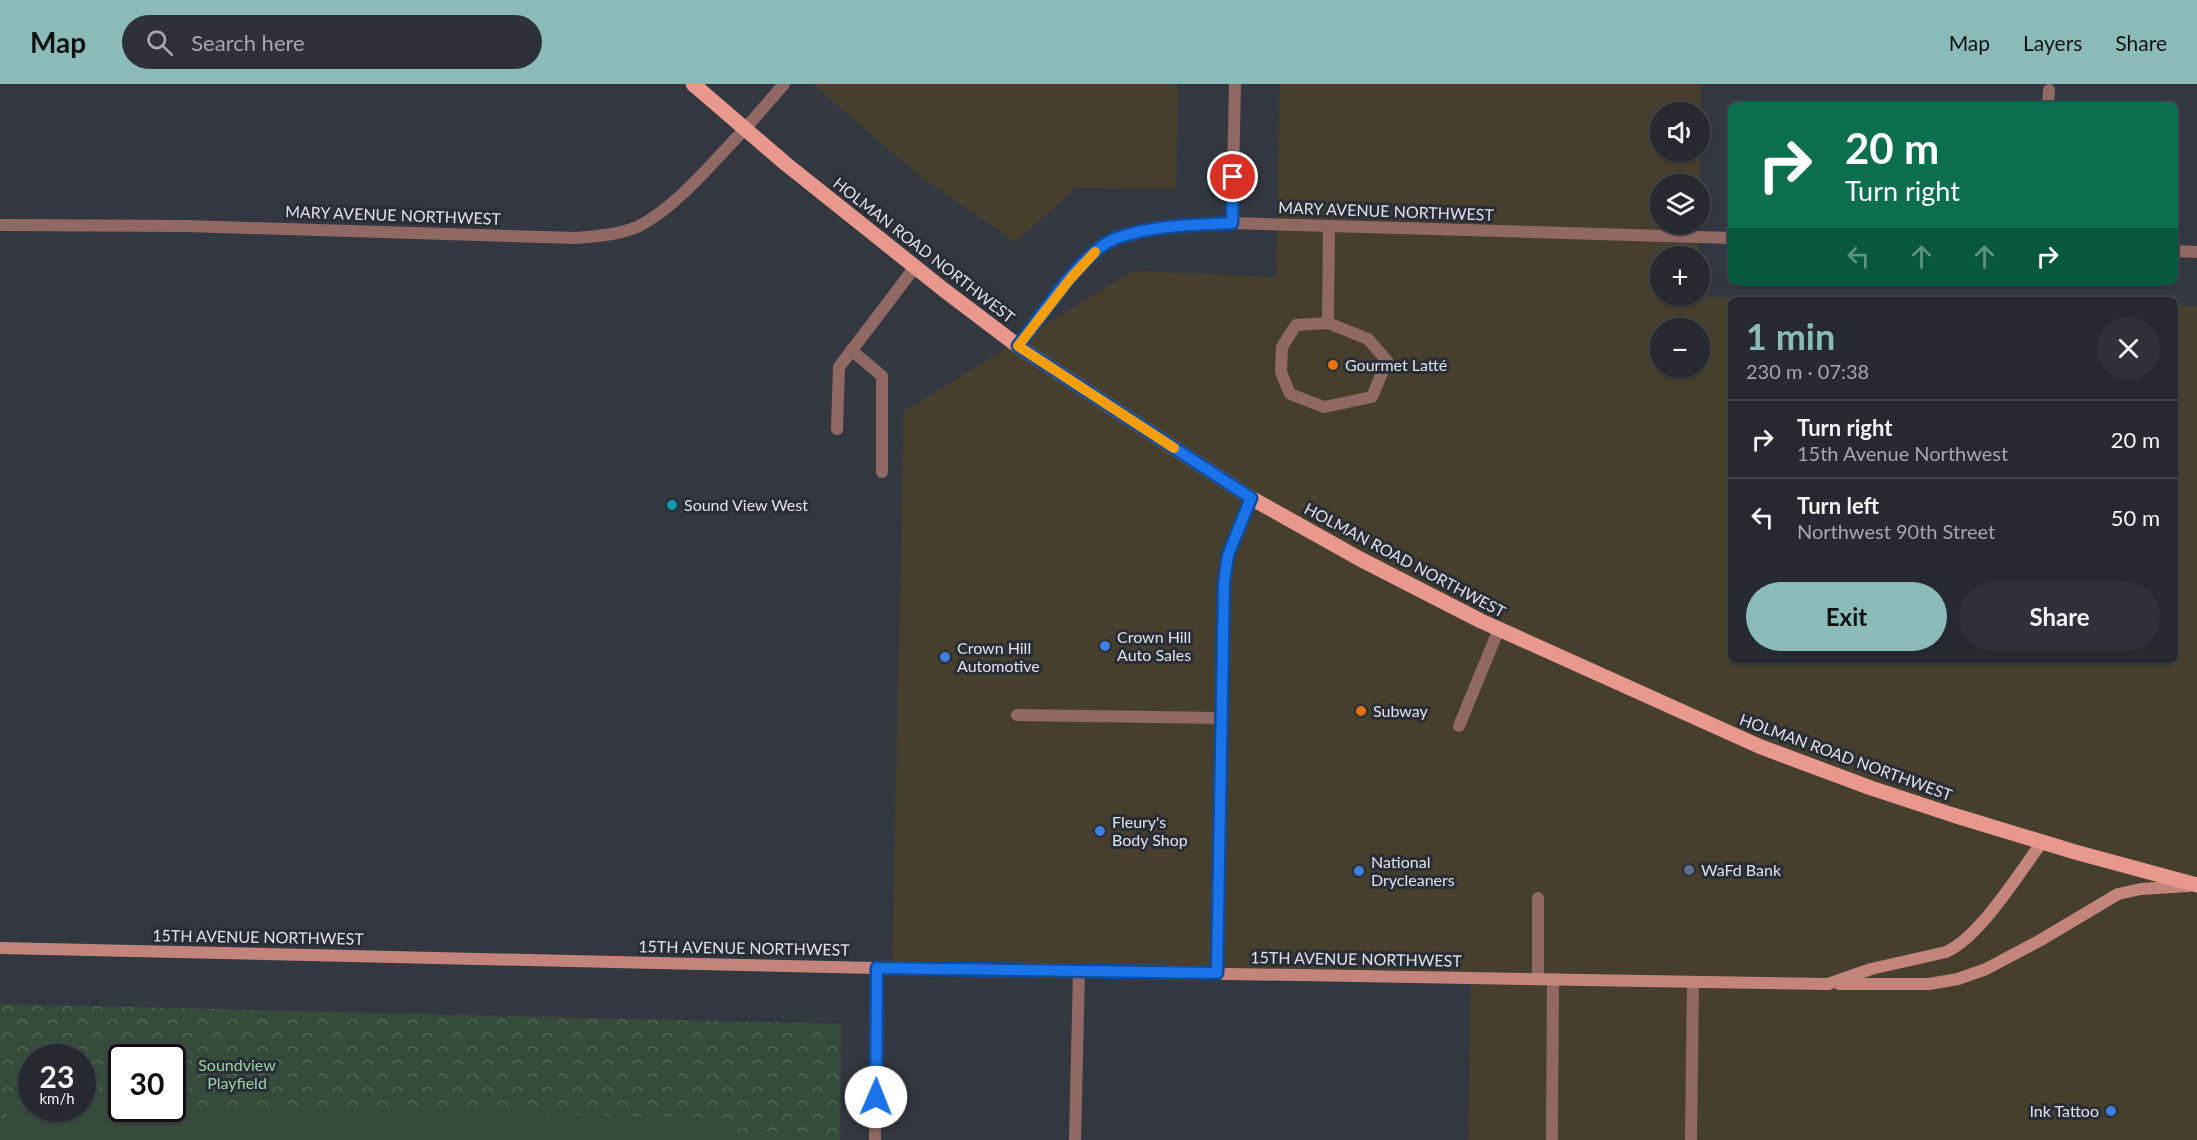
<!DOCTYPE html>
<html lang="en">
<head>
<meta charset="utf-8">
<style>
  body { margin:0; font-family:Lato,sans-serif; background:#2e3238; color:#f1f3f6; height:100vh; display:flex; flex-direction:column; font-size:22px; white-space:nowrap }
  * { box-sizing:border-box; margin:0 }
  p { font-size:20px; color:#a4a7ab }
  .icon { flex:none; width:33px; height:33px; fill:none; stroke:currentColor; stroke-width:2; stroke-linecap:round; stroke-linejoin:round }
  .map { position:relative; flex:1; overflow:hidden }
  .drawer { position:absolute; left:1728px; top:213px; width:450px; height:366px; display:flex; flex-direction:column; background:#262a30; border-radius:9px; box-shadow:0 2px 4px #0004,0 0 0 2px #42464c }
  .drawer>* { flex:none }
  .top-card { position:absolute; left:1728px; top:18px; width:450px; height:183px; border-radius:9px; box-shadow:0 2px 4px #0004,0 0 0 2px #42464c; background:#0b6e4f; color:#fff; overflow:hidden }
  .buttons { position:absolute; left:1650px; top:18px; display:grid; gap:12px }
  .buttons a { display:grid; place-items:center; width:60px; height:60px; border-radius:50%; background:#262a30; box-shadow:0 2px 4px #0004,0 0 0 2px #42464c; font-size:30px }
  .speed { position:absolute; left:18px; top:960px; display:flex; gap:12px; font-size:30px; font-weight:700; text-align:center }
  .speed>* { display:grid; place-content:center; width:78px; height:78px; border-radius:50%; background:#262a30; box-shadow:0 2px 4px #0004,0 0 0 2px #42464c; line-height:1 }
  .speed small { font-size:15px; font-weight:400 }
  .speed .limit { border:3px solid #111; border-radius:9px; background:#fff; color:#111 }
  .pin { position:absolute; display:grid; place-items:center; width:51px; height:51px; color:#fff; margin:-26px; border:3px solid #fff; border-radius:50%; box-shadow:0 2px 6px #0007 }
  .me { position:absolute; width:66px; margin:-33px; rotate:1deg; stroke-linejoin:round; filter:drop-shadow(0 0 4px #0008) }
  .turn { display:flex; align-items:center; gap:21px; height:126px; padding:0 18px; font-size:27px }
  .turn .icon { width:78px; height:78px; stroke-width:2.5 }
  .turn b { display:block; font-size:42px; line-height:51px }
  .lanes { display:flex; align-items:center; height:57px; padding:0 18px; background:#0003; justify-content:center; gap:30px; direction:ltr }
  .lanes .off { opacity:.35 }
  .round { display:grid; place-items:center; flex:none; width:63px; height:63px; border-radius:32px; background:#2e3238 }
  .summary { display:flex; align-items:center; justify-content:space-between; height:102px; padding:0 18px }
  h1 { font-size:36px; font-weight:700; line-height:45px; color:#8bbbb9 }
  .action { display:flex; gap:12px; margin-top:auto; padding:12px 18px }
  .action a { flex:1; height:69px; border-radius:36px; background:#8bbbb9; color:#111; font-size:24px; font-weight:700; line-height:69px; text-align:center }
  .action a+a { background:#2e3238; color:#f1f3f6 }
  ul { padding:0; list-style:none }
  li { display:flex; align-items:center; gap:18px; height:78px; padding:0 18px; border-top:2px solid #42464c }
  li div { flex:1 }
  li b { display:block; font-size:22px }
  li em { font-style:normal }
  header { display:flex; align-items:center; gap:36px; box-sizing:border-box; height:84px; padding:0 30px; background:#8bbbb9; color:#111 }
  header strong { font-size:28px }
  nav { display:flex; gap:33px; margin-inline-start:auto; font-size:21px }
  .search { width:420px; height:54px; background:#2e3238; display:flex; align-items:center; gap:15px; box-sizing:border-box; padding:0 21px; border-radius:33px; color:#a4a7ab; font-size:22px }
  .map>svg:first-child { display:block }
  .commercial { fill:#463f2d; fill-rule:evenodd }
  .park { fill:url(#park-crowns); fill-rule:evenodd }
  .pitch { fill:#364c3b }
  .lines { fill:none; stroke-linecap:round; stroke-linejoin:round }
  .lane { stroke:#916964; stroke-width:12 }
  .street { stroke:#916964; stroke-width:12 }
  .secondary { stroke:#c3847c; stroke-width:12 }
  .primary { stroke:#e9988e; stroke-width:15 }
  .route-casing { stroke:#114b97; stroke-width:15 }
  .route { stroke:#1a73e8; stroke-width:10 }
  .slow { stroke:#f59e0b; stroke-width:10 }
  .food-dot { fill:#e8710a; stroke:#292d36; stroke-width:2 }
  .culture-dot { fill:#0f9aa8; stroke:#292d36; stroke-width:2 }
  .shop-dot { fill:#3f7fe0; stroke:#292d36; stroke-width:2 }
  .service-dot { fill:#5c6f8a; stroke:#292d36; stroke-width:2 }
  .labels { text-anchor:middle; stroke-width:6; stroke-linejoin:round; paint-order:stroke }
  .street-label { font-size:16px; fill:#dfe2e7; stroke:#292d36 }
  .poi-label { font-size:16px; fill:#dfe2e7; stroke:#292d36; text-anchor:start }
  .park-label { font-size:16px; fill:#99d3a7; stroke:#292d36 }
</style>
</head>
<body>
<header>
<strong>Map</strong>
<div class="search"><svg class="icon" aria-label="search" viewBox="0 0 24 24"><circle cx="10" cy="10" r="6"/><path d="M15 15l6 6"/></svg>Search here</div>
<nav><a>Map</a><a>Layers</a><a>Share</a></nav>
</header>
<div class="map">
<svg width="2197" height="1056" viewBox="0 0 2197 1056">
  <defs>
    <pattern id="park-crowns" width="20" height="18" patternUnits="userSpaceOnUse" patternTransform="scale(1.5)"><rect width="20" height="18" fill="#364c3b"/><path d="M2 6a3 3 0 1 1 6 0M12 15a3 3 0 1 1 6 0" fill="none" stroke="#536657"/></pattern>
  </defs>
  <rect width="100%" height="100%" fill="#333840"/>
  <!-- commercial -->
  <g class="commercial">
    <polygon points="813,0 1178,0 1176,105 1076,104 1015,158 916,89"/>
    <path d="M1280 0H1701L1700 138V100H1660V140H1699V172H1660V212L1893 216H1731V576H2175V222H2197V1056H1468L1471 894 892 884 904 327 1133 187 1276 193ZM1660 28H1700V68H1660ZM1660 244H1700V284H1660Z"/>
  </g>
  <!-- park -->
  <path class="park" d="M0 920 841 940 840 1056H0ZM32 974H82V1024H32ZM122 974H172V1024H122Z"/>
  <!-- pitch -->
  <polygon class="pitch" points="8,1020 31,1021 32,1024 82,1024 83,1022 121,1022 122,1024 173,1023 726,1034 725,1056 7,1056"/>
  <g class="lines">
    <!-- lane -->
    <g class="lane">
      <polyline points="2048,21 2049,6"/>
      <polyline points="745,45 784,0"/>
      <polygon points="1328,239 1368,255 1387,277 1372,313 1324,323 1290,310 1281,288 1282,263 1296,241"/>
      <polyline points="1328,239 1329,142"/>
      <polyline points="851,266 882,292 882,388"/>
      <polyline points="837,345 839,283 915,183"/>
      <polyline points="1017,631 1221,634"/>
      <polyline points="1459,642 1499,545"/>
      <polyline points="1538,894 1538,814"/>
      <polyline points="1075,1056 1079,887"/>
      <polyline points="1552,1056 1553,895"/>
      <polyline points="1691,1056 1693,898"/>
    </g>
    <!-- street -->
    <g class="street">
      <polyline points="1232,139 1235,0"/>
      <path d="M0 141 187 142 576 154C597 152 620 151 639 142 677 123 715 75 745 45"/>
      <polyline points="2175,167 2197,168"/>
      <path d="M1018 262C1041 233 1083 165 1118 154 1152 142 1196 141 1232 139L1731 154"/>
      <polyline points="1217,889 1224,499 1228,470 1251,414"/>
      <polyline points="875,1056 877,884"/>
    </g>
    <!-- secondary -->
    <g class="secondary">
      <path d="M0 864 877 884 1828 900 1871 885 1946 868C1980 853 2019 789 2043 757"/>
      <polyline points="1839,900 1929,900 1958,895 1986,885 2039,857 2118,810 2141,805 2188,802"/>
    </g>
    <!-- primary -->
    <polyline class="primary" points="693,0 786,80 944,206 1018,262 1251,414 1360,475 1481,537 1761,663 1871,704 1953,731 2075,768 2197,801"/>
  </g>
  <g class="lines">
    <defs>
      <path id="route" d="M876 1013 877 884 1217 889 1224 499 1228 471 1251 414 1018 262C1041 233 1083 165 1117 154 1153 141 1195 141 1232 139L1233 93"/>
    </defs>
    <!-- route casing -->
    <use href="#route" class="route-casing"/>
    <!-- route -->
    <use href="#route" class="route"/>
    <!-- slow -->
    <polyline class="slow" points="1095,168 1071,194 1018,262 1174,364"/>
  </g>
  <!-- markers -->
  <g class="food-dot">
    <circle cx="1333" cy="281" r="6"/>
    <circle cx="1361" cy="627" r="6"/>
  </g>
  <circle class="culture-dot" cx="672" cy="421" r="6"/>
  <g class="shop-dot">
    <circle cx="1105" cy="562" r="6"/>
    <circle cx="945" cy="573" r="6"/>
    <circle cx="1100" cy="747" r="6"/>
    <circle cx="1359" cy="787" r="6"/>
    <circle cx="2111" cy="1027" r="6"/>
  </g>
  <circle class="service-dot" cx="1689" cy="786" r="6"/>
  <g class="labels">
    <!-- street labels -->
    <g class="street-label">
      <text transform="translate(1386 127) rotate(2)" y="6">MARY AVENUE NORTHWEST</text>
      <text transform="translate(393 131) rotate(2)" y="6">MARY AVENUE NORTHWEST</text>
      <text transform="translate(924 166) rotate(38)" y="6">HOLMAN ROAD NORTHWEST</text>
      <text transform="translate(1405 476) rotate(28)" y="6">HOLMAN ROAD NORTHWEST</text>
      <text transform="translate(1846 673) rotate(20)" y="6">HOLMAN ROAD NORTHWEST</text>
      <text transform="translate(258 853) rotate(1)" y="6">15TH AVENUE NORTHWEST</text>
      <text transform="translate(744 864) rotate(1)" y="6">15TH AVENUE NORTHWEST</text>
      <text transform="translate(1356 875) rotate(1)" y="6">15TH AVENUE NORTHWEST</text>
    </g>
    <!-- poi labels -->
    <g class="poi-label">
      <text x="1345" y="287">Gourmet Latté</text>
      <text x="684" y="427">Sound View West</text>
      <text x="1117" y="559">Crown Hill<tspan x="1117" dy="18">Auto Sales</tspan></text>
      <text x="957" y="570">Crown Hill<tspan x="957" dy="18">Automotive</tspan></text>
      <text x="1373" y="633">Subway</text>
      <text x="1112" y="744">Fleury's<tspan x="1112" dy="18">Body Shop</tspan></text>
      <text x="1371" y="784">National<tspan x="1371" dy="18">Drycleaners</tspan></text>
      <text x="1701" y="792">WaFd Bank</text>
      <text x="2099" y="1033" text-anchor="end">Ink Tattoo</text>
    </g>
    <!-- park labels -->
    <g class="park-label">
      <text x="237" y="987">Soundview<tspan x="237" dy="18">Playfield</tspan></text>
    </g>
  </g>
</svg>
<div class="buttons">
<a><svg class="icon" aria-label="sound" viewBox="0 0 24 24"><path d="M4 9h4l5-4v14l-5-4H4zM17 9q2 3 0 6"/></svg></a>
<a><svg class="icon" aria-label="layers" viewBox="0 0 24 24"><path d="M12 4l9 5-9 5-9-5zM3 14l9 5 9-5"/></svg></a>
<a>+</a>
<a>−</a>
</div>
<div class="speed"><div>23<small>km/h</small></div><div class="limit">30</div></div>
<div class="pin" style="left:1233px;top:93px;background:#d93025"><svg class="icon" aria-label="arrive" viewBox="0 0 24 24"><path d="M6 21V4h12l-3 4 3 4H6"/></svg></div>
<svg class="me" style="left:876px;top:1013px" viewBox="-20 -20 40 40"><circle r="19" fill="#fff"/><path d="M0-13L10 11 0 6-10 11z" fill="#1a73e8"/></svg>
<div class="top-card">
<div class="turn"><svg class="icon" aria-label="right" viewBox="0 0 24 24"><path d="M7 20v-9h11M14 6l5 5-5 5"/></svg><div><b>20 m</b>Turn right</div></div>
<div class="lanes"><svg class="icon off" aria-label="left" viewBox="0 0 24 24"><path d="M17 20v-9H6M10 6l-5 5 5 5"/></svg><svg class="icon off" aria-label="ahead" viewBox="0 0 24 24"><path d="M12 20V5M6 11l6-6 6 6"/></svg><svg class="icon off" aria-label="ahead" viewBox="0 0 24 24"><path d="M12 20V5M6 11l6-6 6 6"/></svg><svg class="icon" aria-label="right" viewBox="0 0 24 24"><path d="M7 20v-9h11M14 6l5 5-5 5"/></svg></div>
</div>
<section class="drawer">
<div class="summary"><div><h1>1 min</h1><p>230 m · 07:38</p></div><a class="round"><svg class="icon" aria-label="close" viewBox="0 0 24 24"><path d="M6 6l12 12M18 6L6 18"/></svg></a></div>
<ul>
<li><svg class="icon" aria-label="right" viewBox="0 0 24 24"><path d="M7 20v-9h11M14 6l5 5-5 5"/></svg><div><b>Turn right</b><p>15th Avenue Northwest</p></div><em>20 m</em></li>
<li><svg class="icon" aria-label="left" viewBox="0 0 24 24"><path d="M17 20v-9H6M10 6l-5 5 5 5"/></svg><div><b>Turn left</b><p>Northwest 90th Street</p></div><em>50 m</em></li>
</ul>
<div class="action"><a>Exit</a><a>Share</a></div>
</section>
</div>
</body>
</html>
